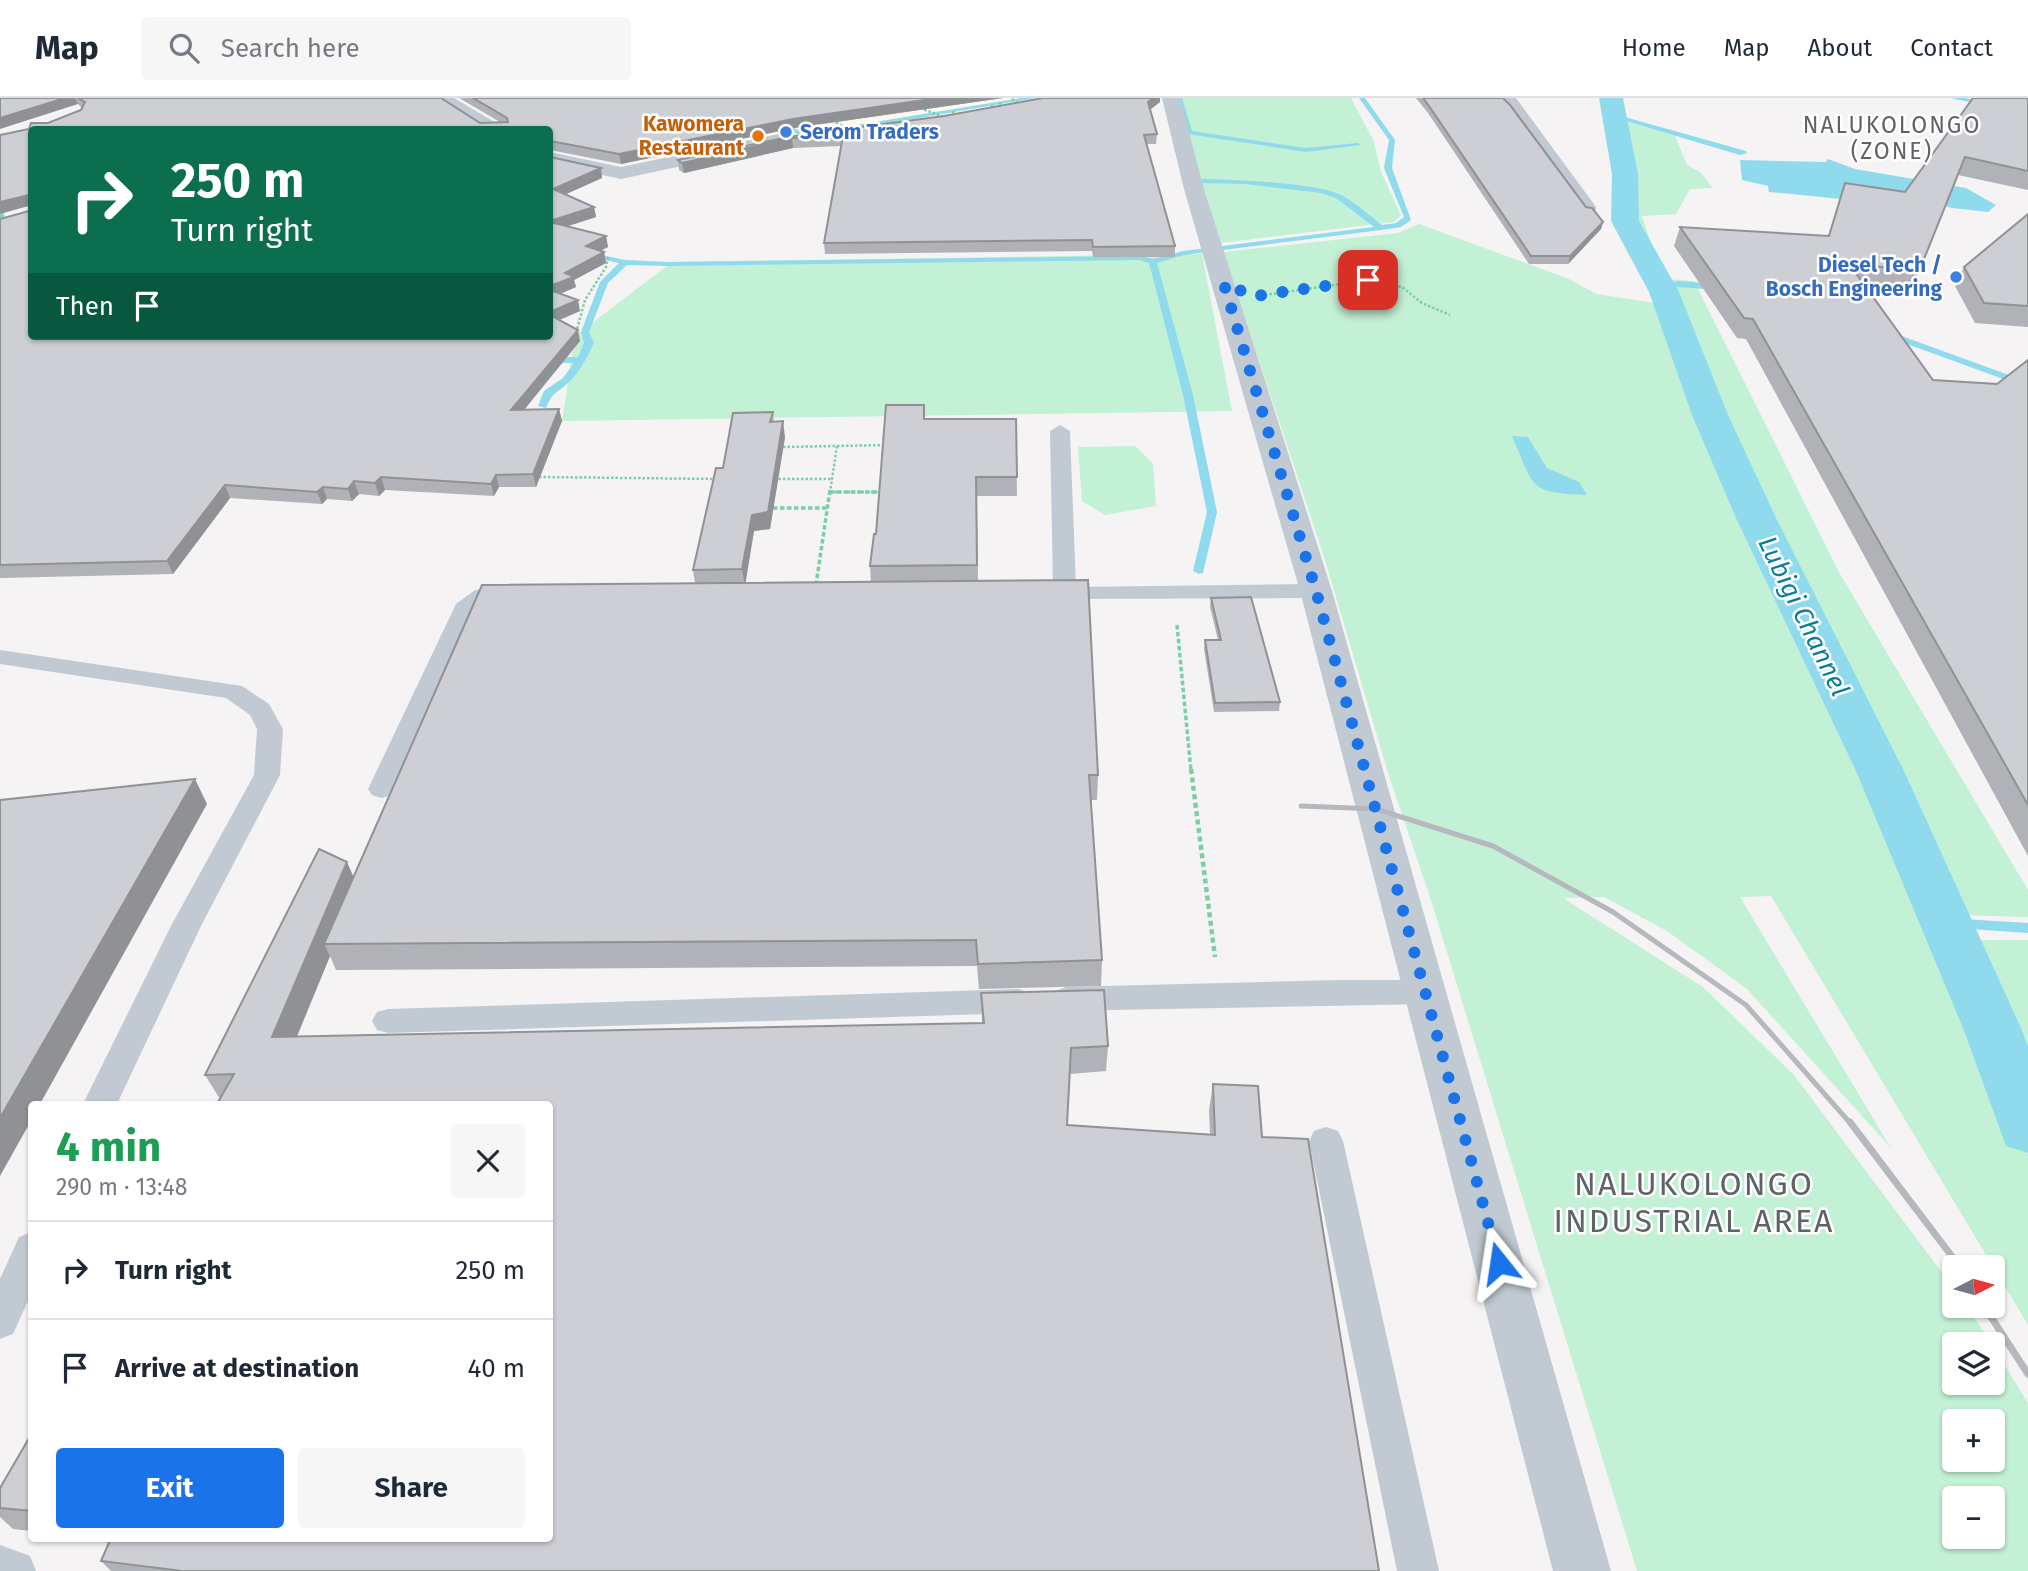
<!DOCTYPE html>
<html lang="en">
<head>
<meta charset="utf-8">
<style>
  body { margin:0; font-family:"Fira Sans",sans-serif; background:#f6f6f7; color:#1f2937; height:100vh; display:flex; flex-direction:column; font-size:26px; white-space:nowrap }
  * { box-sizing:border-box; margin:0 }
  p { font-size:23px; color:#747a83 }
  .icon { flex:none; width:38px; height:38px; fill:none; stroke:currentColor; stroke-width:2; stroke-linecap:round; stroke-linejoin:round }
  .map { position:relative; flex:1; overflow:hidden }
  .side { position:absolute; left:28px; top:1003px; width:525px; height:441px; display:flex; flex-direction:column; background:#fff; border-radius:7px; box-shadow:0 2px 5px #0004 }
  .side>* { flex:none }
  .guide { position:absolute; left:28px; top:28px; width:525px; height:214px; border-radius:7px; box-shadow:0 2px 5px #0004; background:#0b6e4f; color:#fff; overflow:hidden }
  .needle { width:46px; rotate:84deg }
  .tools { position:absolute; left:1942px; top:1157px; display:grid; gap:14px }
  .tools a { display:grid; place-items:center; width:63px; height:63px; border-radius:7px; background:#fff; box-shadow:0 2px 5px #0004; font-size:35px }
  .pin { position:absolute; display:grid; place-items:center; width:60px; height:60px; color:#fff; margin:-30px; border-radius:14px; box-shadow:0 4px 10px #0006 }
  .me { position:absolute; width:77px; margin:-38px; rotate:345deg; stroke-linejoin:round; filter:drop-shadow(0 0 5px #0008) }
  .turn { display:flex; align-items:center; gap:24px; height:147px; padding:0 28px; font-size:32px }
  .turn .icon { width:91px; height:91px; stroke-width:2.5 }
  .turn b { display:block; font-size:49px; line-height:60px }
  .then { display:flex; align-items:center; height:66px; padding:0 28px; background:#0003; gap:14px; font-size:26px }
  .round { display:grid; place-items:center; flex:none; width:74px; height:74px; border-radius:7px; background:#f6f6f7 }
  .headline { display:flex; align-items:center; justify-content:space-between; height:119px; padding:0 28px }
  h1 { font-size:42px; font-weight:700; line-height:52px; color:#1e9e55 }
  .cta { display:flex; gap:14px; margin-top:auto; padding:14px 28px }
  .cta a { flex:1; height:80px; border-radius:7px; background:#1a73e8; color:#fff; font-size:28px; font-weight:700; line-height:80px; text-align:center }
  .cta a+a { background:#f6f6f7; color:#1f2937 }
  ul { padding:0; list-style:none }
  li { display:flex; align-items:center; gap:21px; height:98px; padding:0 28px; border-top:2px solid #e0e1e3 }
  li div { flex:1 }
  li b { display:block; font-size:26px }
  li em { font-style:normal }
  header { display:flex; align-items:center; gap:42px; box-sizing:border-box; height:98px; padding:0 35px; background:#fff; border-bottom:2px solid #e0e1e3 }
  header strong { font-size:33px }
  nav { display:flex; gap:38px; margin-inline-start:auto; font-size:24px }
  .search { width:490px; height:63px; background:#f6f6f7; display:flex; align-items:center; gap:18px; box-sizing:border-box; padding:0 24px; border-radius:7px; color:#747a83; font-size:26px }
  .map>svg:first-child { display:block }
  .commercial { fill:#fdf9ef }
  .green { fill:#c3f1d5; fill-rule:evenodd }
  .water { fill:#90daee }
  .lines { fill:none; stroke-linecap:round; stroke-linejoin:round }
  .stream { fill:#90daee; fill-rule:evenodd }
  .canal { fill:#90daee; fill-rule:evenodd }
  .path-far2 { stroke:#7ad0a6; stroke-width:2.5; stroke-dasharray:2.5 2; stroke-linecap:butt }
  .path-far1 { stroke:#7ad0a6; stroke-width:3.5; stroke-dasharray:4.5 2.5; stroke-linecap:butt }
  .path { stroke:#7ad0a6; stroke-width:4.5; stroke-dasharray:5 3.5; stroke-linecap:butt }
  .service { fill:#c1cad2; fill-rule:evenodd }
  .minor { fill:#c1cad2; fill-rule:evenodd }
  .rail-far1 { stroke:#b5b8bd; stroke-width:5 }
  .rail { stroke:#b5b8bd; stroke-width:7 }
  .wall { fill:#b0b2b7 }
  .shaded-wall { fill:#909195 }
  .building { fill:#cdcfd5; stroke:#909195; stroke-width:2 }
  .route { stroke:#1a73e8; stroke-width:12; stroke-dasharray:0 21.6 }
  .shop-dot { fill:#3f7fe0; stroke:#fff; stroke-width:2.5 }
  .food-dot { fill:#e8710a; stroke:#fff; stroke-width:2.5 }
  .labels { text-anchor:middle; stroke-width:5; stroke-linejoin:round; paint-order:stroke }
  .far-food-label { font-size:21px; font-weight:bold; fill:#c56008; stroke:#fff; text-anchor:end }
  .far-shop-label { font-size:21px; font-weight:bold; fill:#366cbe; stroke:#fff; text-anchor:start }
  .far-quarter-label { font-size:23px; letter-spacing:2px; fill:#5f6368; stroke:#fff }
  .water-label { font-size:26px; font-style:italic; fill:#0c7c9b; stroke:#fff }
  .near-neighbourhood-label { font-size:32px; letter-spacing:2px; fill:#5f6368; stroke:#fff }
</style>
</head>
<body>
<header>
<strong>Map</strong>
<div class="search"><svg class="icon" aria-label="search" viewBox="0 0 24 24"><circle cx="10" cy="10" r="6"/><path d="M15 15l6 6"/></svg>Search here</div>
<nav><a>Home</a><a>Map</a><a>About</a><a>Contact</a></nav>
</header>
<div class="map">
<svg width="2028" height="1473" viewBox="0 0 2028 1473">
  <rect width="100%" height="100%" fill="#f5f3f3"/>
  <!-- commercial -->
  <g class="commercial">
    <polygon points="922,0 1038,0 945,18 914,8"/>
    <polygon points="895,3 938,18 852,31 823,19 846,31 753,45 726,29"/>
  </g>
  <!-- green -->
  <g class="green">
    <polygon points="1176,0 1351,0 1374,44 1381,74 1401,117 1394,124 1221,145"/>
    <polygon points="1621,22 1675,38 1687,67 1700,74 1713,90 1690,91 1676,116 1642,118 1661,174 1631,126 1631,78"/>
    <path d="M1419 126 1569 181 1596 196 1655 205 1697 323 1924 798 2028 1055V1227L1771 798 1740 799 1891 1050 1747 891 1667 833 1604 799 1563 800 1703 889 1794 977 1955 1192V1208H1966L1992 1246H1955V1284H1993V1248L2028 1305V1473H1637L1430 799 1389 678 1325 462 1223 154 1398 135ZM1955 1323H1993V1362H1955ZM1955 1400H1993V1438H1955Z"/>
    <polygon points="1202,156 1232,313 562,323 575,238 672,164"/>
    <polygon points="1665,181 1694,183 1840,476 2028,792 2028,819 1958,817 1933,757 1830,541 1742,368"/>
    <polygon points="1135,348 1153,366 1156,408 1105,417 1082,403 1078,349"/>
    <polygon points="1971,842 2028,842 2028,989"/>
  </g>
  <!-- water -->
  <g class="water">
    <polygon points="1828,61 1855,71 1966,90 1996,107 1988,114 1952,110 1929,103 1862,103 1769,94 1768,88 1742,82 1740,62 1826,64"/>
    <path d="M1512 338 1528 339 1547 370 1579 384 1587 397C1527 395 1535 390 1512 338Z"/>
  </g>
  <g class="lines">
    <!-- stream -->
    <g class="stream">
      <polygon points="1021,0 1036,0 850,32 799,37 783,28 788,27 800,33 850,28"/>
      <polygon points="1176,0 1182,0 1192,33 1306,50 1357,45 1361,47 1306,54 1187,36"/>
      <path d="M1359 0H1365L1395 42 1392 70 1411 122 1401 129 1381 132 1184 157 1157 165 1193 297 1217 414 1203 475 1199 476 1193 473 1207 414 1183 297 1149 165 1140 162 667 168 627 167 608 185 589 234 594 245C587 259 580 274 568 285 555 297 554 292 546 310L538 308 544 293 563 280 574 265H546L541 262 546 259H578L584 245 581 234 600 184 619 165 585 158 584 156 588 154 625 162 667 164 1141 158 1153 161 1183 153 1374 129 1336 100 1321 95 1245 86 1200 85 1199 83 1203 81C1233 82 1319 84 1343 98 1357 106 1370 118 1382 127L1396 125 1404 119 1384 70 1389 42Z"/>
      <polygon points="1951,0 1966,0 1981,4 1978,6"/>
      <polygon points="1614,16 1746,53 1747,55 1740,57 1612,19"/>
      <polygon points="0,113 4,115 4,119 0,121"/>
      <polygon points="1678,183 1718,186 1722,189 1718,192 1678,189 1661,192 1657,189"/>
      <polygon points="1888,233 2028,284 2028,290 1885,238 1884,236"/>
      <polygon points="1946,820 2028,825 2028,835 1941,829 1939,825 1941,821"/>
    </g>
    <!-- canal -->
    <polygon class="canal" points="1599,0 1623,0 1638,76 1639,123 1679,194 1728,317 1776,420 1904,673 2021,930 2028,949 2028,1055 2006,1048 1963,930 1856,673 1736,420 1692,317 1649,194 1611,123 1612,76"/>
    <!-- path-far2 -->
    <g class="path-far2">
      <polyline points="1012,1 1018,5"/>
      <polyline points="999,5 1003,7"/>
      <polyline points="991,8 994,9"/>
      <polyline points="920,10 944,19"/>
      <polyline points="952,14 957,16"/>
      <polyline points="832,22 849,32"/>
      <polyline points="0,118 5,118"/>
      <polyline points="1265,197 1368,182 1402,189 1422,205 1450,217"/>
      <polyline points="576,235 585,202 606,169 608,159"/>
      <polyline points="837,348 885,347"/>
      <polyline points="783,349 837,348 830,394"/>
      <polyline points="539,379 720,381"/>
      <polyline points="774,381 832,381"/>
      <polyline points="830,394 883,394"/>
    </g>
    <!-- path-far1 -->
    <g class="path-far1">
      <polyline points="830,394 883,394"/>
      <polyline points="773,410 828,410"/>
      <polyline points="816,487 830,392"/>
      <polyline points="1177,527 1191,673"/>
    </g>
    <!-- path -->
    <polyline class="path" points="1191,671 1215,859"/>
    <!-- service -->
    <g class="service">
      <polygon points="1502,0 1516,0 1596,109 1596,115 1586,115"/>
      <polygon points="1060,327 1070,333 1076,489 1316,486 1324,488 1328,493 1324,498 1316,500 1045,501 1041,496 1045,491 1053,489 1050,333"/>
      <polygon points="512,489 520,491 524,496 520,501 488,504 478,510 396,691 392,697 382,700 372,697 368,691 456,506 475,492"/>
      <polygon points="0,552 242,588 269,606 283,631 280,677 201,828 117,1006 83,1006 171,828 254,677 257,631 250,617 226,600 0,566"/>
      <polygon points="1337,882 1427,882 1438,886 1443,894 1438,902 1427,906 1111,912 1066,913 1055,909 1050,901 1055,893 1066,889"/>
      <polygon points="1019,891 1030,895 1035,903 1030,911 1019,915 388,935 377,932 372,923 377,914 388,911"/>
      <polygon points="1326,1029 1338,1033 1343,1043 1439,1473 1397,1473 1309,1043 1314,1033"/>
      <polygon points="32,1134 32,1194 13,1236 0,1241 0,1181 19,1139"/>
      <polygon points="0,1447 30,1458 36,1473 0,1473"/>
    </g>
    <!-- minor -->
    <g class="minor">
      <polygon points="432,0 454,0 508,32 484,32"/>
      <polygon points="1162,0 1180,0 1204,91 1332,493 1611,1473 1553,1473 1300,493 1184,91"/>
      <polygon points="783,35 790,37 793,41 790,45 621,81 550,66 550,54 621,69"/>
    </g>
    <!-- rail-far1 -->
    <polyline class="rail-far1" points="1301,708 1376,711 1493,748 1613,814 1746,907 1851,1026"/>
    <!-- rail -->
    <g class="rail">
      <polyline points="1850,1024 1960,1169"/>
      <polyline points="1984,1208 2028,1276"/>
    </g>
  </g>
  <!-- wall -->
  <g class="wall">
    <polygon points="0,0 441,0 480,25 500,24 459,0 1003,0 794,30 621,66 550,52 550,32 32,32 550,59 601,70 602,80 566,96 594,109 596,119 567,128 606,138 608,149 600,153 604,154 606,165 574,182 576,189 560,196 580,213 559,222 580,243 524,312 559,311 562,323 536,389 499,389 494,398 385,392 379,398 359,396 352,403 327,401 322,406 230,400 173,476 0,480 0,121 29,113 29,31 48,25 81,12 82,10 78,6"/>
    <polygon points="1043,0 1160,0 1160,4 1150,12 1157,36 1156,46 1146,46 1175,148 1175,159 1093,159 1092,153 825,156 824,145 841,48 793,50 684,75 679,72 678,62 794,38 944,18"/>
    <polygon points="1416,0 1503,0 1586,109 1603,124 1601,131 1568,166 1529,166 1428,15"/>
    <polygon points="2028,0 2028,92 1958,77 1912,190 1864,187 1933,282 1997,286 2028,262 2028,758 1746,241 1737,240 1674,148 1680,129 1828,138 1845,85 1905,94"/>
    <polygon points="2028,116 2028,229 1975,225 1955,188 1964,169"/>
    <polygon points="924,307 925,321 1016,321 1017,398 977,398 978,483 1098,677 1097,702 1091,702 1102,862 1101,888 979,891 977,868 336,872 330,858 297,939 982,925 981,895 1108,948 1106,973 1070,976 1067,1027 1210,1036 1209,1012 1213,986 1262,1039 1379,1473 111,1473 101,1463 550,1440 220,1001 205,977 354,779 695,485 693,472 723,370 773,314 774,324 785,339 770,431 754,433 745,485 871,484 870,468 876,436"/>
    <polygon points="1211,500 1280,604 1279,613 1214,614 1204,551 1205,542 1218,542 1210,509"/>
    <polygon points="32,1335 32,1433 13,1431 0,1419 0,1390"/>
  </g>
  <!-- shaded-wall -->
  <g class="shaded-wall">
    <polygon points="65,0 75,0 78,6 0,31 0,20"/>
    <polygon points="938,0 1003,0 794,30 621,66 619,56 793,21"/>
    <polygon points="1153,0 1160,0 1160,4 1147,14 1148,4"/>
    <polygon points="792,40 793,50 684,75 682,65"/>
    <polygon points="601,70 602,80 555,101 553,91"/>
    <polygon points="29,97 32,107 0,116 0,104"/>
    <polygon points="594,109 596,119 550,134 550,123"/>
    <polygon points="1603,124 1601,131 1568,166 1570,158"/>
    <polygon points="606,138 608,149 588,159 586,148"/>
    <polygon points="604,154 606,165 574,182 576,189 550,200 550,188 565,175"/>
    <polygon points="578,202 580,213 550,226 550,214"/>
    <polygon points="578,232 580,243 514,324 511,312"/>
    <polygon points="559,311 562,323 536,389 533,376"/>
    <polygon points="783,323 785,339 770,431 754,433 745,488 742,471 752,417"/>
    <polygon points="496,377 499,389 494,398 491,386"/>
    <polygon points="381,379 385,392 379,398 375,385"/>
    <polygon points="354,383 359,396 352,403 348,391"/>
    <polygon points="225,387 230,400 173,476 167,463"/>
    <polygon points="323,389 327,401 322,406 317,394"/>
    <polygon points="195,681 207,706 40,1006 32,1006 32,1021 0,1078 0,1020"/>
    <polygon points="347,764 358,789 324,846 330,858 286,964 272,939"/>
  </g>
  <!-- building -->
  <g class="building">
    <polygon points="0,0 65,0 0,20"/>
    <polygon points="78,0 441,0 480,25 508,24 507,20 473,0 938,0 793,21 619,56 550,43 550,32 32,32 32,238 550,238 550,217 578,232 511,312 559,311 533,376 496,377 491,386 381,379 375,385 354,383 348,391 323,389 317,394 225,387 167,463 0,467 0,121 29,113 29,97 0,104 0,37 29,31 31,25 48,25 81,12 85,4"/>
    <polygon points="1043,0 1153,0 1148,4 1157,36 1144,37 1175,148 1093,149 1092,142 824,145 843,38 792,40 682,65 678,62 794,38 944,18"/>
    <polygon points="1423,0 1503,0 1510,7 1586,109 1592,110 1603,124 1570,158 1531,158 1429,8"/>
    <polygon points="1973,0 2028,0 2028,73 1965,59 1920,171 1850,167 1933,282 1997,286 2028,262 2028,707 1753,221 1744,220 1680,129 1829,138 1845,85 1905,94"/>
    <polygon points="550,59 601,70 553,91 594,109 550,123"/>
    <polygon points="2028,116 2028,208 1984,205 1964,169"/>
    <polygon points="550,124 606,138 586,148 604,154 565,175 574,179 550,188"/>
    <polygon points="550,192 578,202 550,214"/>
    <polygon points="886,307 924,307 924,321 1016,321 1017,379 976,379 977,467 870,468 874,436 876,436"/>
    <polygon points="773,314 770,324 783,323 768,414 752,417 742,471 693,472 716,370 723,370 733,315"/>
    <polygon points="1088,482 1098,677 1089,677 1102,862 978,866 976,842 324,846 482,487"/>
    <polygon points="1251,499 1280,604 1215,605 1205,542 1221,542 1211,500"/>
    <polygon points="195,681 0,1020 0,702"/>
    <polygon points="319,751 347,764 272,939 984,925 981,895 1104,892 1108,948 1071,950 1067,1027 1215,1037 1213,986 1258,988 1262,1039 1308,1041 1379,1473 182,1473 101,1463 111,1440 550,1440 550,1006 217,1006 234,976 205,977"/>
    <polygon points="32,1335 32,1413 0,1410 0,1390"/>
  </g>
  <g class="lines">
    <!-- route -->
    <polyline class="route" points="1368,182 1255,198 1224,186 1316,493 1499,1165"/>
  </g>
  <!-- markers -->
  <g class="shop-dot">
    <circle cx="786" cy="34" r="7"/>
    <circle cx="1956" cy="179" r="7"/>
  </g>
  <circle class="food-dot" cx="758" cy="38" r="7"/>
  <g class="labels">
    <!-- far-food labels -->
    <g class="far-food-label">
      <text x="744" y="33">Kawomera<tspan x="744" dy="24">Restaurant</tspan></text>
    </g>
    <!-- far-shop labels -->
    <g class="far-shop-label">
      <text x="800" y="41">Serom Traders</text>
      <text x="1942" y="174" text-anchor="end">Diesel Tech /<tspan x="1942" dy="24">Bosch Engineering</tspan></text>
    </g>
    <!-- far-quarter labels -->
    <g class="far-quarter-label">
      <text x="1892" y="35">NALUKOLONGO<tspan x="1892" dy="26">(ZONE)</tspan></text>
    </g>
    <!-- water labels -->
    <g class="water-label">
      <text transform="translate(1804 518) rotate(64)" y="9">Lubigi Channel</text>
    </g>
    <!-- near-neighbourhood labels -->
    <g class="near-neighbourhood-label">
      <text x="1694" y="1097">NALUKOLONGO<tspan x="1694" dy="37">INDUSTRIAL AREA</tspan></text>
    </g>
  </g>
</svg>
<div class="tools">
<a><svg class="needle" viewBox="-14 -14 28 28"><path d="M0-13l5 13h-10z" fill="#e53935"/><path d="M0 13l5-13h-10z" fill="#747a83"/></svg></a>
<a><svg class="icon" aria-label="layers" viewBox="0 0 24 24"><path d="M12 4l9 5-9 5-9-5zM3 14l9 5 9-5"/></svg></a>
<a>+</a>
<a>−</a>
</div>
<div class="pin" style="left:1368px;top:182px;background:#d93025"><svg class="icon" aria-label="arrive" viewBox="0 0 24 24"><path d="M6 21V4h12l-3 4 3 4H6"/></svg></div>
<svg class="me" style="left:1499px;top:1165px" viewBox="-20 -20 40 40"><path d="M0-17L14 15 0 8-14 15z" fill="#1a73e8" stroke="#fff" stroke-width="4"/></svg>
<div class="guide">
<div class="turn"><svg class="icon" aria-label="right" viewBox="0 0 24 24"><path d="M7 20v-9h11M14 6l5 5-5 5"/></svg><div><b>250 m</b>Turn right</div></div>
<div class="then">Then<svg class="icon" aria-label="arrive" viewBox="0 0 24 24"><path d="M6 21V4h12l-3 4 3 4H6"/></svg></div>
</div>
<section class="side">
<div class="headline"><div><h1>4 min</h1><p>290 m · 13:48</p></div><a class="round"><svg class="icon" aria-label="close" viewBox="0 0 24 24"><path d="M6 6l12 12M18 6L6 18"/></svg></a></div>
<ul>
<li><svg class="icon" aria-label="right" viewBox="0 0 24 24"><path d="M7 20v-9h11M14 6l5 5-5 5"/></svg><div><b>Turn right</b></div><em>250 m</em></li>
<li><svg class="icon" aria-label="arrive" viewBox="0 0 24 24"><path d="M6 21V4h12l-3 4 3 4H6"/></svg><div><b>Arrive at destination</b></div><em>40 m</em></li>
</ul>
<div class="cta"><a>Exit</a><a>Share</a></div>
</section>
</div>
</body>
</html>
